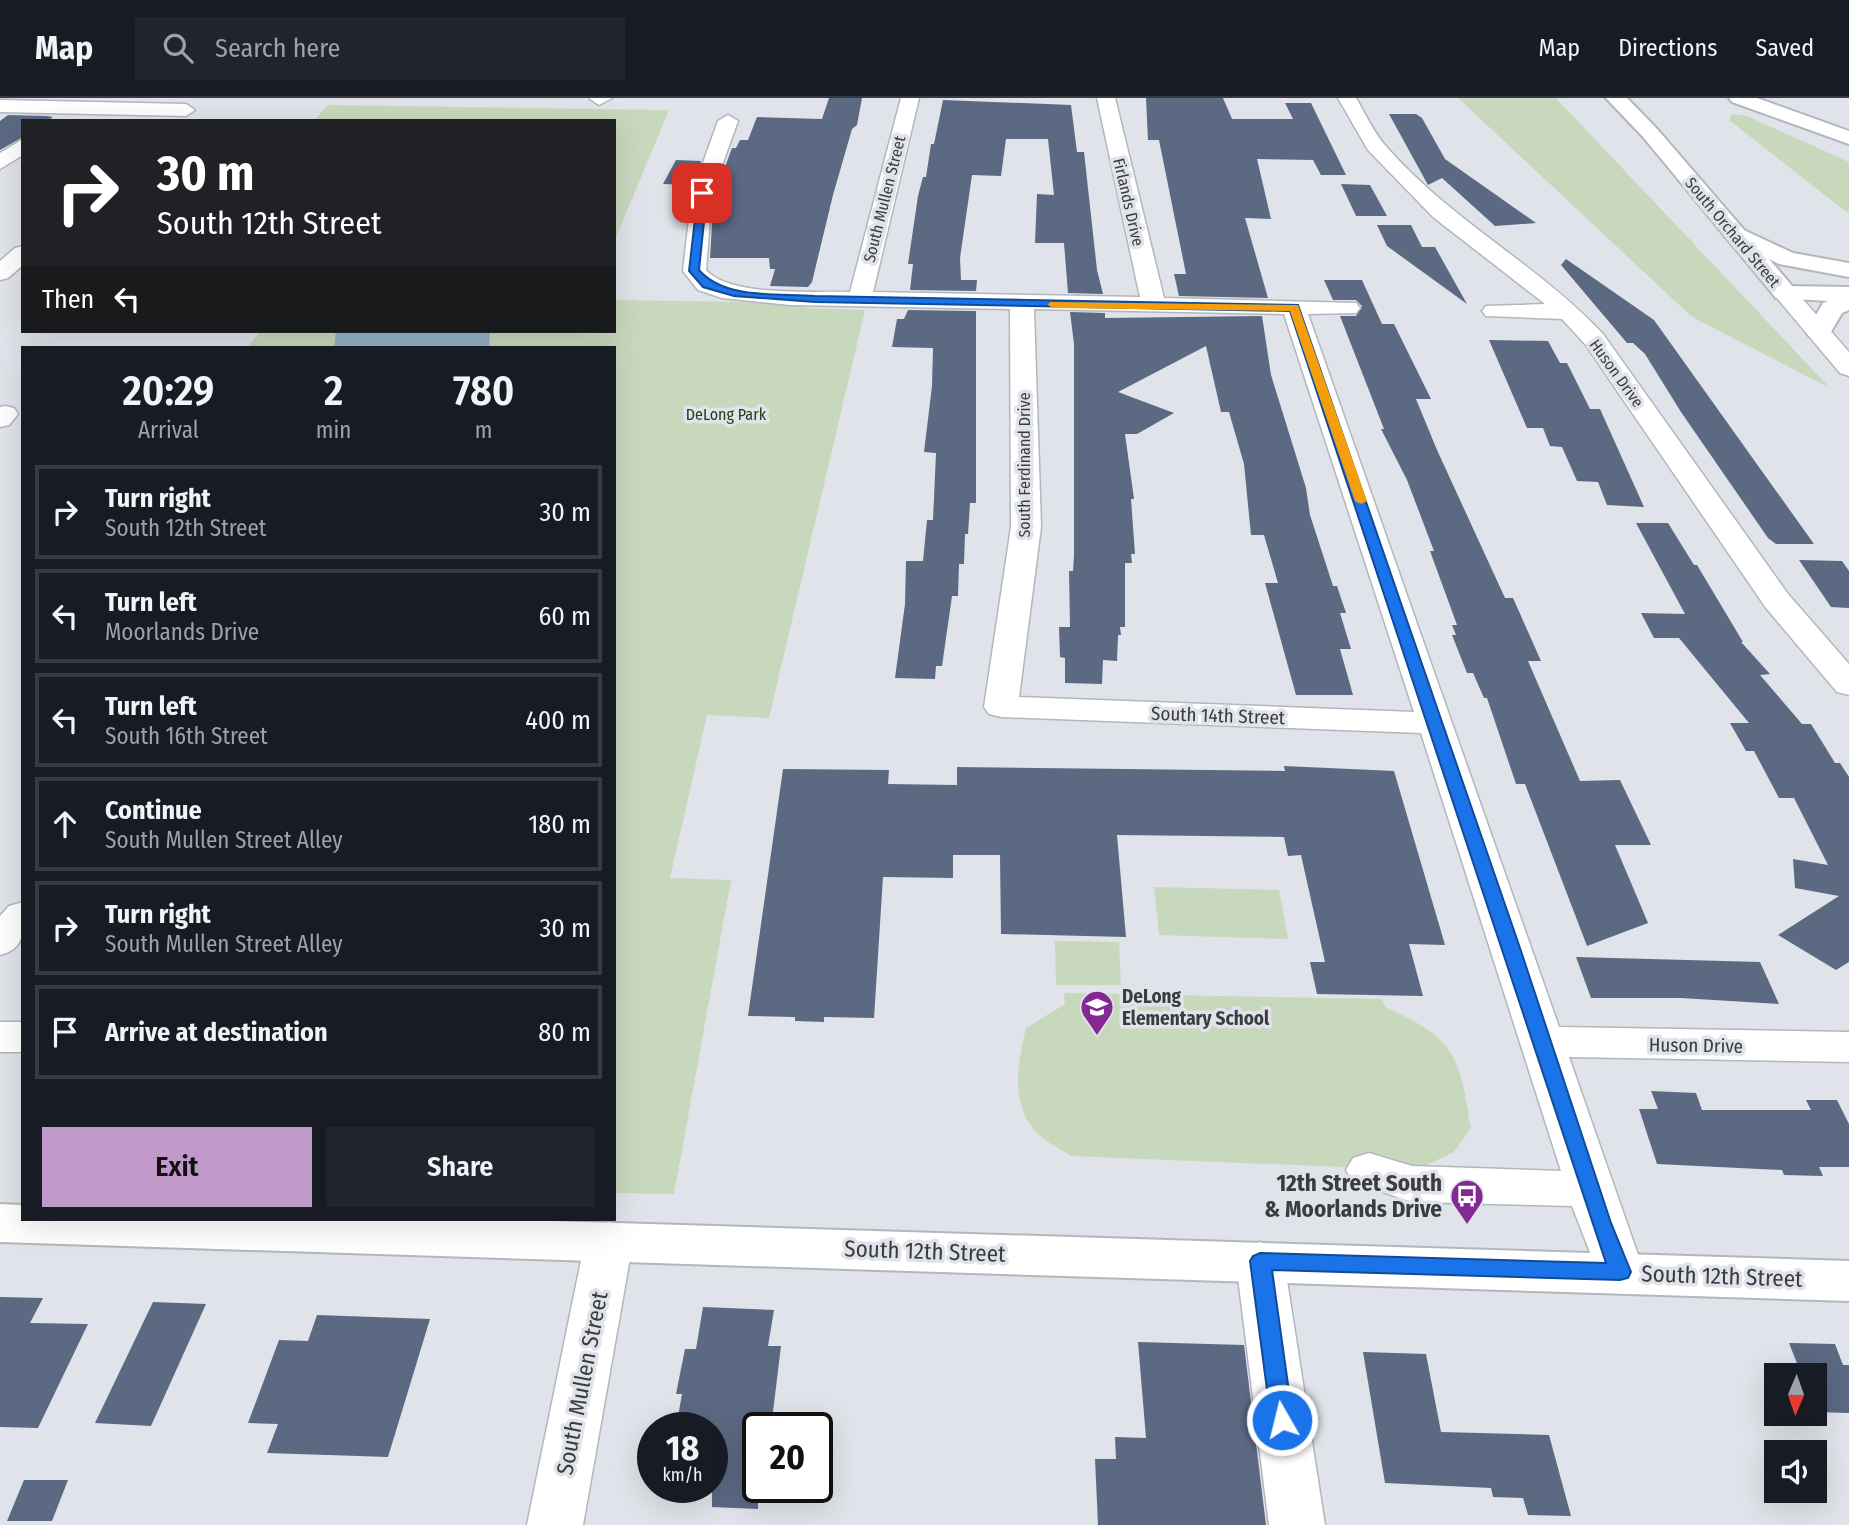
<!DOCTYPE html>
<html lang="en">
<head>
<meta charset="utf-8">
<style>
  body { margin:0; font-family:"Fira Sans Condensed",sans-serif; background:#20242c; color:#f1f3f6; height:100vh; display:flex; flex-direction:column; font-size:26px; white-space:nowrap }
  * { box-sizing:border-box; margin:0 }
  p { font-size:23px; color:#9ea1a6 }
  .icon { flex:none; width:38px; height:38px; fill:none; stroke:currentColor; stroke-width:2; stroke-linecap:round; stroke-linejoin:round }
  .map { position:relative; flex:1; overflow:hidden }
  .drawer { position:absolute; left:21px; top:248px; width:595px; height:875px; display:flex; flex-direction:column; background:#171b24; border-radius:0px; box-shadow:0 7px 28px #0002 }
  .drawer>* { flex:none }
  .banner { position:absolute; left:21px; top:21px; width:595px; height:214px; border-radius:0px; box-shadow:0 7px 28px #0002; background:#202124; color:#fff; overflow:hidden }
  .needle { width:46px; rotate:182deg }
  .tools { position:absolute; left:1764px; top:1265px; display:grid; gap:14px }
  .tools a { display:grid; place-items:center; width:63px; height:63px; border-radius:0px; background:#171b24; box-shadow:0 7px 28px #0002; font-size:35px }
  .speed { position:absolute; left:637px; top:1314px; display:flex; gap:14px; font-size:35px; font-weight:700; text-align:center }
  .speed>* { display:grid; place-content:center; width:91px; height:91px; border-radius:50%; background:#171b24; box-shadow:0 7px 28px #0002; line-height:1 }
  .speed small { font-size:18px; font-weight:400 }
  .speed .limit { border:4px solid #111; border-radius:10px; background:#fff; color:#111 }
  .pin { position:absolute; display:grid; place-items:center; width:60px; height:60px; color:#fff; margin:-30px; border-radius:14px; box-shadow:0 4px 10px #0006 }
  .me { position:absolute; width:77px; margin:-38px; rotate:352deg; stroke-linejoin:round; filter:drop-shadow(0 0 5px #0008) }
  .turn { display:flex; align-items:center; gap:24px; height:147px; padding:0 21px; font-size:32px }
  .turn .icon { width:91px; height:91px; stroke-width:2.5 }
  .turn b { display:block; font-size:49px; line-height:60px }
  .then { display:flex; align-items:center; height:66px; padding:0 21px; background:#0003; gap:14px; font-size:26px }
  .eta { display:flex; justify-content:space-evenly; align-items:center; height:119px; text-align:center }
  .eta b { font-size:42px; font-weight:600; line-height:49px }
  .cta { display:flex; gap:14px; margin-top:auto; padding:14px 21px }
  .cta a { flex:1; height:80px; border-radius:0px; background:#c098c9; color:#111; font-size:28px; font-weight:600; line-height:80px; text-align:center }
  .cta a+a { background:#20242c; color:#f1f3f6 }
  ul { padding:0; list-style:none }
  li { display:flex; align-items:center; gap:21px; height:94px; margin:0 14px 10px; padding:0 7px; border:4px solid #363941; border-radius:0px }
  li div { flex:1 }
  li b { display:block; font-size:26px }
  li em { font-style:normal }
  header { display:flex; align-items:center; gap:42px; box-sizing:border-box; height:98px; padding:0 35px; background:#171b24; border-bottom:2px solid #363941 }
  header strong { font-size:33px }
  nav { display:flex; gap:38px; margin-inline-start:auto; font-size:24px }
  .search { width:490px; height:63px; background:#20242c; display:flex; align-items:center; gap:18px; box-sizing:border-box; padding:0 24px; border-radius:0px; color:#9ea1a6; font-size:26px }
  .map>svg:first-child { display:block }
  .green { fill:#c8d8bd }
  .water { fill:#96b1c7 }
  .building { fill:#5b6983 }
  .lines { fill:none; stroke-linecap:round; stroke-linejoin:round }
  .minor-casing { stroke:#b3b6bc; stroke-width:3 }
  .major-casing { stroke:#b3b6bc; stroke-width:4 }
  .highway-casing { stroke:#b3b6bc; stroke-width:4 }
  .minor { fill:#fff; fill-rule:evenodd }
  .major { fill:#fff; fill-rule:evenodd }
  .highway { fill:#fff; fill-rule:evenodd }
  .route { fill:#1a73e8; stroke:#114b97; stroke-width:2 }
  .slow { fill:#f59e0b }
  .labels { text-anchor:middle; stroke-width:7; stroke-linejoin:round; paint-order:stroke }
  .far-street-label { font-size:16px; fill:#3b3c3f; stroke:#e0e3e9 }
  .far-park-label { font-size:16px; fill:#263d11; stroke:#e0e3e9 }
  .street-label { font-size:19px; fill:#3b3c3f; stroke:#e0e3e9 }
  .poi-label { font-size:19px; font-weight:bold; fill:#3b3c3f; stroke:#e0e3e9; text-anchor:start }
  .near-poi-label { font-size:23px; font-weight:bold; fill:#3b3c3f; stroke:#e0e3e9; text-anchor:end }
  .near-street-label { font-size:23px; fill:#3b3c3f; stroke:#e0e3e9 }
</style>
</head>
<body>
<header>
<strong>Map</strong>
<div class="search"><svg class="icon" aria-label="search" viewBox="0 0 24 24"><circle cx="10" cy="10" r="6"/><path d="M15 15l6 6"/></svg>Search here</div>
<nav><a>Map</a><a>Directions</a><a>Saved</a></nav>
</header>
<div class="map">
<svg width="1849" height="1427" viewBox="0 0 1849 1427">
  <rect width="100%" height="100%" fill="#e0e3e9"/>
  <!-- green -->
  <g class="green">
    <polygon points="1458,0 1556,0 1830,290 1692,219"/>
    <polygon points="328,7 669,12 614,144 614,23 313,23"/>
    <polygon points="1732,16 1747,18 1849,64 1849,116 1729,22"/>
    <polygon points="614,202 807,205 806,210 865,212 769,620 707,617 670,780 731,782 674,1096 614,1095 614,250 247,250 261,233 614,233"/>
    <polygon points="1154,789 1279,792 1288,841 1159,837"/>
    <polygon points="1055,843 1119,844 1121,887 1056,887"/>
    <path d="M1064 895 1382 901 1385 909C1455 941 1459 955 1471 1030L1454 1054 1416 1072 1071 1058C1060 1051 1044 1043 1035 1033 1010 1004 1018 964 1026 930L1065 906Z"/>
  </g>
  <!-- water -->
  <polygon class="water" points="336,233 490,233 489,250 334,250"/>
  <!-- building -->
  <g class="building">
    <polygon points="829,0 862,0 857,27 852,31 833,97 812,184 808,189 770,188 775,171 770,171 769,160 710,160 712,126 729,88 718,88 732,50 736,50 740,42 748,42 757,19 822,21"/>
    <polygon points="1146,0 1223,0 1232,21 1293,21 1285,5 1311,5 1346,77 1321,77 1313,62 1257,61 1271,121 1245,120 1268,200 1179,198 1174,176 1186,176 1159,42 1148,42"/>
    <polygon points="943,2 1071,7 1077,54 1084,54 1097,172 1103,196 1068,195 1064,145 1035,145 1037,96 1054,97 1048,41 1006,41 1001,78 972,77 960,160 961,182 977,182 976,193 910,192 913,166 908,166 918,98 923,79 926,79 931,46 934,46"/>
    <polygon points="1389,16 1416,16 1422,20 1445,61 1536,125 1495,128 1442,80 1428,87"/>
    <polygon points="8,17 47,18 53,19 47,23 23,23 23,39 0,52 0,23"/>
    <polygon points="676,62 701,63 692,87 663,86"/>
    <polygon points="1341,86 1370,87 1387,118 1356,118"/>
    <polygon points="1377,127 1411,127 1422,149 1435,149 1467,206 1387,148"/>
    <polygon points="1566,161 1654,222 1814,446 1776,446 1768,440 1681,314 1645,256 1633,245 1627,245 1561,167"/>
    <polygon points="1324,182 1362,182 1382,226 1394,226 1431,301 1416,301 1437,352 1505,500 1513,500 1541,563 1528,563 1580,683 1620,682 1651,747 1615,747 1648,825 1587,848 1525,686 1516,686 1487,600 1484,600 1473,575 1467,575 1452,537 1456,537 1452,527 1457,527 1430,453 1434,453 1407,382 1381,331 1384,331 1340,218 1356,218 1362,208 1356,202 1333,202"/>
    <polygon points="908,212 976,213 976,405 970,405 968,436 965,436 964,466 959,466 958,498 952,498 942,568 936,568 935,581 895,580 905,506 906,463 923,463 927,422 933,422 936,355 924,354 932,288 933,250 892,249 897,221 904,221"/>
    <polygon points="1070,214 1105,215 1105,220 1262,218 1271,277 1306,390 1310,417 1333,488 1337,488 1346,515 1340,515 1351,551 1340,551 1353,597 1296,597 1265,485 1278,485 1264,437 1251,437 1244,366 1229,314 1221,314 1206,248 1118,294 1174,315 1137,336 1125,336 1134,401 1131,401 1135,456 1131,456 1132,465 1125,465 1125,529 1120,529 1121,537 1118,537 1117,563 1103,562 1102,586 1065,585 1065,560 1060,559 1059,529 1070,529 1069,473 1073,473 1074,457 1074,246"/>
    <polygon points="1489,242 1548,243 1560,265 1567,265 1590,311 1600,311 1644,409 1607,407 1598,384 1577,383 1562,349 1550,348 1543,330 1527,330"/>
    <polygon points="1636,425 1668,425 1694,467 1697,467 1743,544 1741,544 1770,576 1760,577 1802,626 1811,626 1835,665 1840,665 1849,679 1849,864 1836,872 1778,837 1839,798 1795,790 1793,761 1828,767 1794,700 1779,700 1754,653 1746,653 1730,625 1749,625 1679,540 1654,540 1641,515 1685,516"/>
    <polygon points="1799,462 1842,463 1849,473 1849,510 1831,509"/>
    <polygon points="1284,668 1394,673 1445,847 1409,846 1423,898 1317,896 1310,864 1325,864 1301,757 1288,758 1284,739 1117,737 1126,839 1001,836 1000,757 953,757 953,780 883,779 874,920 824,919 824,924 795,923 795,919 748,918 783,671 889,672 888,686 957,687 957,669 1285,673"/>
    <polygon points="1576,859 1760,864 1779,906 1681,900 1591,900"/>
    <polygon points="1651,993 1696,995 1702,1012 1811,1012 1806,1002 1837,1002 1849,1026 1849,1069 1819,1069 1823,1078 1784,1077 1782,1072 1657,1066 1639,1011 1658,1011"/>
    <polygon points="0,1199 43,1200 30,1225 88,1226 38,1330 0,1329"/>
    <polygon points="153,1204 206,1206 151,1328 95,1325"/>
    <polygon points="703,1209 774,1212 768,1248 781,1248 771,1330 758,1330 758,1411 712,1409 712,1330 676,1330 682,1296 676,1296 685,1251 696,1251"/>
    <polygon points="317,1217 430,1221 388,1359 267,1355 278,1326 248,1325 279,1242 308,1243"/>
    <polygon points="1138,1244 1244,1247 1266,1427 1098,1427 1095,1361 1116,1361 1115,1339 1146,1340"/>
    <polygon points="1789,1245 1835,1246 1843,1267 1849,1267 1849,1315 1815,1314 1815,1278 1802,1278"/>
    <polygon points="1363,1254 1426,1256 1441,1334 1549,1337 1571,1418 1528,1417 1523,1400 1493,1399 1491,1390 1385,1385"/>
    <polygon points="24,1382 68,1382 52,1423 7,1423"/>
  </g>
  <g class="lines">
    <defs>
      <g id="minor">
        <polygon points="612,0 599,7 590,1 590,0"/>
        <path d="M901 0H919L873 194 1140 199 1097 0H1115L1164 200 1356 205 1360 210 1356 215 1308 216 1559 929 1849 934V964L1569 959 1644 1174 1637 1188 1620 1193 1603 1188 1572 1108 1412 1104 1353 1084 1346 1072 1353 1060 1369 1055 1412 1068 1561 1073 1421 635 1001 619 989 616 984 609 1011 429 1010 211 790 207 722 200 698 192 683 173 692 95 718 23 728 17 738 23 712 95 706 172C729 199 814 193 850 194ZM1034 211 1284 216 1414 614 1019 599 1041 429Z"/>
        <path d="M1338 0H1356C1365 15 1373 33 1384 46 1447 120 1536 165 1603 236L1788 496 1849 566V597L1837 594 1766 510 1585 246 1562 221 1486 218 1482 213 1486 208 1545 206 1433 119 1368 52Z"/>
        <polygon points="0,2 186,6 195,12 186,18 0,14"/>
        <polygon points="23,41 23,57 0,71 0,55"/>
        <polygon points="23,148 23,167 8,180 0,182 0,163 15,150"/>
        <polygon points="1785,188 1793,190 1849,254 1849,278 1840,275 1777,200 1773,195 1777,190"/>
        <polygon points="5,308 14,310 18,316 9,327 0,329 0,309"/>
        <path d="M23 804C23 829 28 850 0 857V818L9 808Z"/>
        <rect x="0" y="924" width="23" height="30"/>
        <polygon points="609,1124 626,1130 633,1143 583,1427 527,1427 585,1143 592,1130"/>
        <polygon points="1260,1144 1277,1150 1284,1163 1325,1427 1269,1427 1236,1163 1243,1150"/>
      </g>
      <g id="major">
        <polygon points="1606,0 1627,0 1658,32 1794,190 1797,195 1794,200 1776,200 1644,40"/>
        <polygon points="0,1106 23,1107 23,1122 519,1122 1849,1163 1849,1203 0,1144"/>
      </g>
      <g id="highway">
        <polygon points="1729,0 1757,0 1849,33 1849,46 1732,4"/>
        <polygon points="1733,127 1793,155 1849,165 1849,179 1779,166 1725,139 1722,134 1725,129"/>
        <polygon points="1785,188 1849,189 1849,212 1842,215 1828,239 1810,239 1806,234 1823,205 1828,203 1776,200 1773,195 1776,190"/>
      </g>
    </defs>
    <!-- minor casing -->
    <use href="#minor" class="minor-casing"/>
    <!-- major casing -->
    <use href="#major" class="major-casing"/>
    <!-- highway casing -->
    <use href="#highway" class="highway-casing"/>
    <!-- minor -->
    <use href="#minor" class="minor"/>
    <!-- major -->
    <use href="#major" class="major"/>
    <!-- highway -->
    <use href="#highway" class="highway"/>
  </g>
  <!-- route -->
  <path class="route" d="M702 93 707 95 699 172C725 202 778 195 815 198L1298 207 1520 850 1611 1125 1631 1174 1628 1180 1620 1182 1272 1172 1293 1322 1290 1328 1282 1331 1274 1328 1271 1322 1250 1163 1253 1158 1260 1155 1606 1165 1290 213 815 204 734 198 703 189 689 173 698 95Z"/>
  <!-- slow -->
  <polygon class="slow" points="1050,204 1298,207 1367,403 1361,406 1355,403 1290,213 1053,210 1048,207"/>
  <!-- icons -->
  <defs>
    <symbol id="school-pin" viewBox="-11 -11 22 30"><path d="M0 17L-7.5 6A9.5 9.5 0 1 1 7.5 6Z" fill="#842893" stroke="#e0e3e9"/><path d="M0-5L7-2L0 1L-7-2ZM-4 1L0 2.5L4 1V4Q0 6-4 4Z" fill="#fff"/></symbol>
    <symbol id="bus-pin" viewBox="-11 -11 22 30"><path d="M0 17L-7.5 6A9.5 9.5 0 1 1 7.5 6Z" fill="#842893" stroke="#e0e3e9"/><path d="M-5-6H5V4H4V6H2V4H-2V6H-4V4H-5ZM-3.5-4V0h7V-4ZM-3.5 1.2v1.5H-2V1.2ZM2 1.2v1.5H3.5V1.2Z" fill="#fff"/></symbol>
  </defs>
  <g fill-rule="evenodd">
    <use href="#school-pin" x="1078" y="890" width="38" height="52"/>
    <use href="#bus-pin" x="1448" y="1079" width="38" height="52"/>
  </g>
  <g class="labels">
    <!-- far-street labels -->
    <g class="far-street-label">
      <text transform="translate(884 101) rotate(-76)" y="6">South Mullen Street</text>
      <text transform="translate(1129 104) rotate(77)" y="6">Firlands Drive</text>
      <text transform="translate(1733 134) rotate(50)" y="6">South Orchard Street</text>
      <text transform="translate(1617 275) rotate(54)" y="6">Huson Drive</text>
      <text transform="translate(1024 367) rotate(-90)" y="6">South Ferdinand Drive</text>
    </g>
    <!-- far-park labels -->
    <g class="far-park-label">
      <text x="726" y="322">DeLong Park</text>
    </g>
    <!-- street labels -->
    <g class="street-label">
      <text transform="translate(1218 617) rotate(2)" y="7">South 14th Street</text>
      <text transform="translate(1696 947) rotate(1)" y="7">Huson Drive</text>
    </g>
    <!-- poi labels -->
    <g class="poi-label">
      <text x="1122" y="905">DeLong<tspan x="1122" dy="22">Elementary School</tspan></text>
    </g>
    <!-- near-poi labels -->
    <g class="near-poi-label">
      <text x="1442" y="1093">12th Street South<tspan x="1442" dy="26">&amp; Moorlands Drive</tspan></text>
    </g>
    <!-- near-street labels -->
    <g class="near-street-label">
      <text transform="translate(925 1153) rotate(2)" y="8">South 12th Street</text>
      <text transform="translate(1722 1178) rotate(2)" y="8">South 12th Street</text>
      <text transform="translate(582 1285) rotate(-79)" y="8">South Mullen Street</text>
    </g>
  </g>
</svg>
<div class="tools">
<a><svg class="needle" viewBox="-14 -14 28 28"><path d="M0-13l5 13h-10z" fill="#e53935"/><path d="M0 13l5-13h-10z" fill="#9ea1a6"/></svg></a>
<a><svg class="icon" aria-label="sound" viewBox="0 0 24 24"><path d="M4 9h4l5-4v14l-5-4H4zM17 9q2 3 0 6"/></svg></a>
</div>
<div class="speed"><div>18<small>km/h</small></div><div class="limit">20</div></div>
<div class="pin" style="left:702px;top:95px;background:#d93025"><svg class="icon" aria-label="arrive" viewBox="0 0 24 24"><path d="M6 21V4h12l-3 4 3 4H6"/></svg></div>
<svg class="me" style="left:1282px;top:1322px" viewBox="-20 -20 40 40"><circle r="17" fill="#1a73e8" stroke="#fff" stroke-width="3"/><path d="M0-11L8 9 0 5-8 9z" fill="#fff"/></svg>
<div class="banner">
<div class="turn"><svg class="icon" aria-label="right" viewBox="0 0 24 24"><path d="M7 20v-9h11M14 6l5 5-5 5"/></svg><div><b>30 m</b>South 12th Street</div></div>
<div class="then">Then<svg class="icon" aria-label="left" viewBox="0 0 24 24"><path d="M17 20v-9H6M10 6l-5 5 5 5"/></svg></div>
</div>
<section class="drawer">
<div class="eta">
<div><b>20:29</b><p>Arrival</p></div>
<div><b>2</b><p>min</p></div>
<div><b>780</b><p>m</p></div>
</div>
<ul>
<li><svg class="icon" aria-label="right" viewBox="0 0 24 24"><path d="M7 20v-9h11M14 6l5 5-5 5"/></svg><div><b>Turn right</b><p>South 12th Street</p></div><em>30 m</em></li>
<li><svg class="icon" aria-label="left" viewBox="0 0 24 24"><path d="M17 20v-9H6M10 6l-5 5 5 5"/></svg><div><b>Turn left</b><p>Moorlands Drive</p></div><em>60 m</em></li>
<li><svg class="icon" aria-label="left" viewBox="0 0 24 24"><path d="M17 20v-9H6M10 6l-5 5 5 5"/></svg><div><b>Turn left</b><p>South 16th Street</p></div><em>400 m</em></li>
<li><svg class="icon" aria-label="ahead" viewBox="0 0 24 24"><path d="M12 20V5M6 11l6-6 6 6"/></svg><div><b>Continue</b><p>South Mullen Street Alley</p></div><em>180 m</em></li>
<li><svg class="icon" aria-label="right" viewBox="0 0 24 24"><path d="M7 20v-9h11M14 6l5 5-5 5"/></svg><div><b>Turn right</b><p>South Mullen Street Alley</p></div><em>30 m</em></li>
<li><svg class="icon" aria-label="arrive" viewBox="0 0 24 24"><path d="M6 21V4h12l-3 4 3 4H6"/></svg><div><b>Arrive at destination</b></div><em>80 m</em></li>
</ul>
<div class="cta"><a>Exit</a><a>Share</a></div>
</section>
</div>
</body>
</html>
